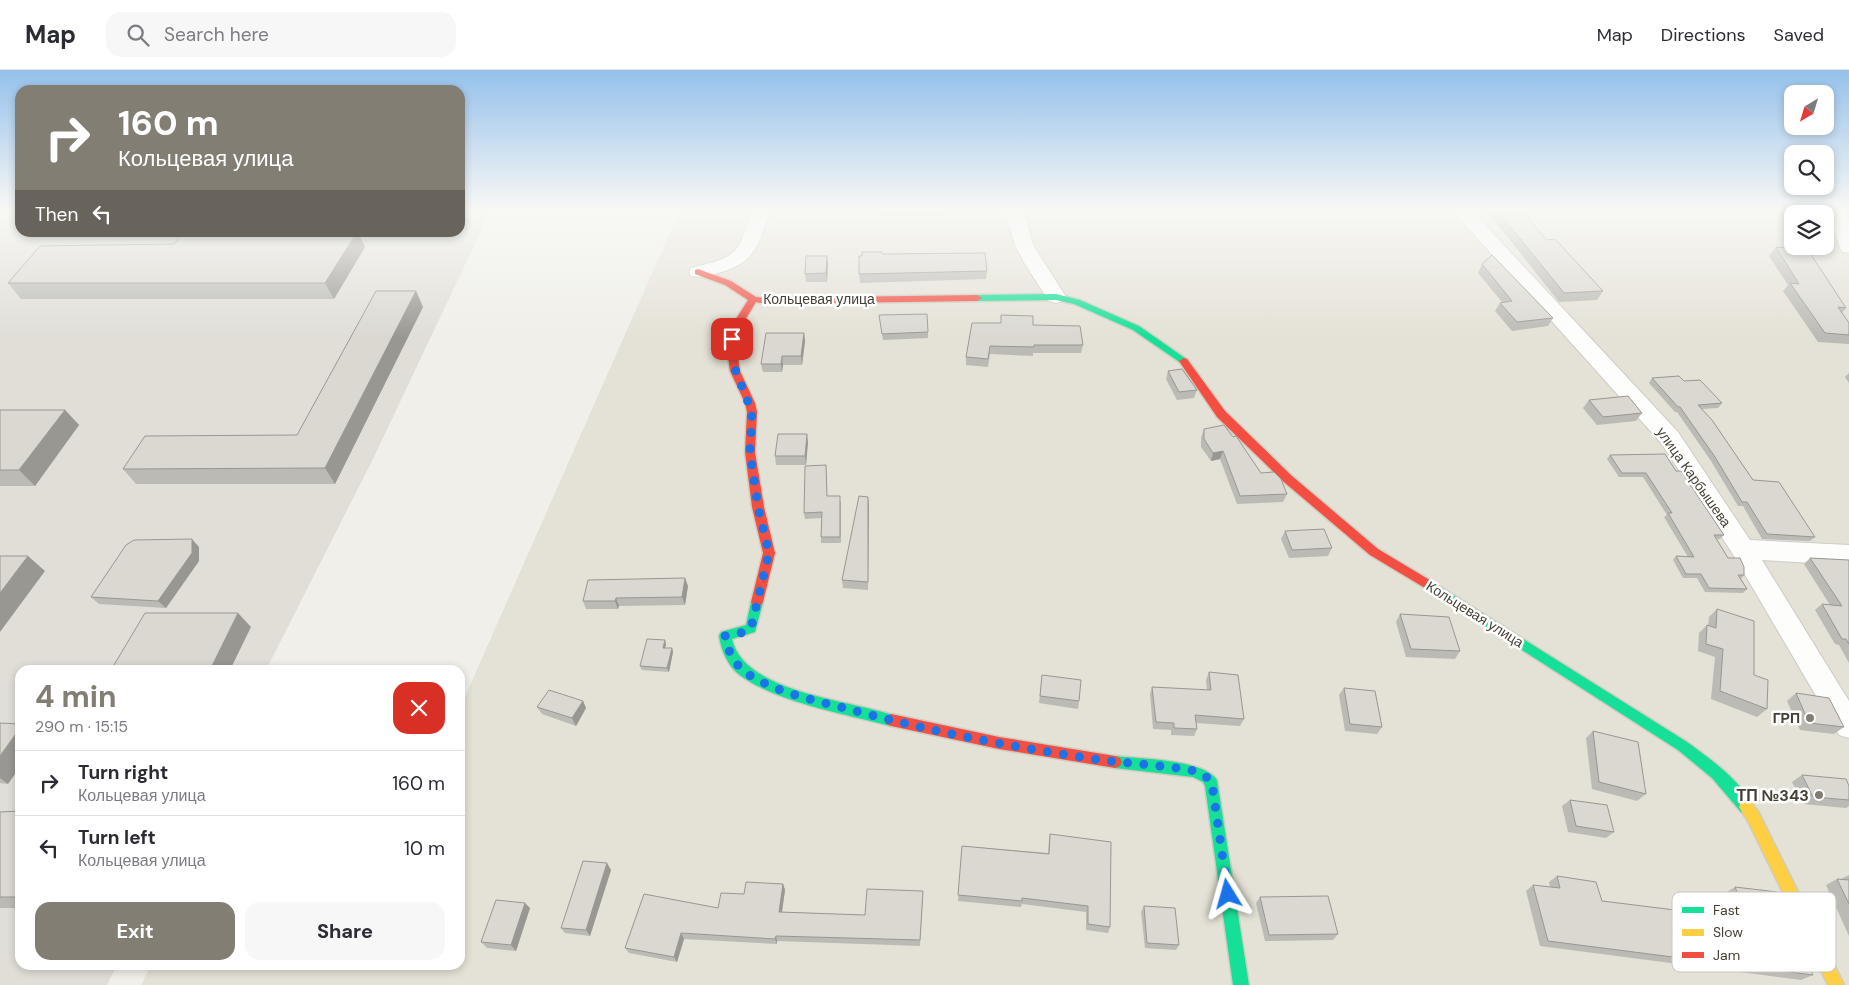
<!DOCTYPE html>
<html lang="en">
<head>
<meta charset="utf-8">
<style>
  body { margin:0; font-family:"DM Sans",sans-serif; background:#f7f7f7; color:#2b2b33; height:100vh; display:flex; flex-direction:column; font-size:19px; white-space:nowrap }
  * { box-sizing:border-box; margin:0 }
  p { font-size:16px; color:#7c7c81 }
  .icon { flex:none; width:28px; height:28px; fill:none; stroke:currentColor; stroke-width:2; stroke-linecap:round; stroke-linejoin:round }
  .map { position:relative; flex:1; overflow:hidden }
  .details { position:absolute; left:15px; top:595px; width:450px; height:305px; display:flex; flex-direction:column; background:#fff; border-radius:15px; box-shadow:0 2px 8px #0003 }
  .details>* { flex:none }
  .hud { position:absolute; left:15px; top:15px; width:450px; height:152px; border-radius:15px; box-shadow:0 2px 8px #0003; background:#827e74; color:#fff; overflow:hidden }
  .needle { width:32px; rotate:218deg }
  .fabs { position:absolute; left:1784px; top:15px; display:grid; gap:10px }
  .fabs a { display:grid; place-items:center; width:50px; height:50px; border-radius:10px; background:#fff; box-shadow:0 2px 8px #0003; font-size:25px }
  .pin { position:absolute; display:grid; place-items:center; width:42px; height:42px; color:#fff; margin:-21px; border-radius:10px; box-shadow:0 2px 8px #0006 }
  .me { position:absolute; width:55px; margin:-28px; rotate:352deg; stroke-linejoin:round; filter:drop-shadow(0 0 4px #0008) }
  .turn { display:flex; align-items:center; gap:18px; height:105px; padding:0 20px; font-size:22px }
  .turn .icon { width:65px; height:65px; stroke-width:2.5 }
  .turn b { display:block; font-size:35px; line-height:42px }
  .then { display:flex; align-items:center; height:48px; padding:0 20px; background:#0003; gap:10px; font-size:19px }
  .round { display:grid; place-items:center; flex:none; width:52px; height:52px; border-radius:15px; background:#f7f7f7 }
  .head { display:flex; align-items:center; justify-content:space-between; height:85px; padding:0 20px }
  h1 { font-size:30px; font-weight:700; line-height:38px; color:#827e74 }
  .cta { display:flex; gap:10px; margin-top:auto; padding:10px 20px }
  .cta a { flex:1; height:58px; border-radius:15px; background:#827e74; color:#fff; font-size:20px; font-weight:700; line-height:58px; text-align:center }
  .cta a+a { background:#f7f7f7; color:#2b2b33 }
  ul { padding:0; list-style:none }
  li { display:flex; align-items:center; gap:15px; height:65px; padding:0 20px; border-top:1px solid #e1e1e2 }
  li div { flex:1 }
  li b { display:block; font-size:19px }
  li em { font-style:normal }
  header { display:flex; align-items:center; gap:30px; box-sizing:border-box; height:70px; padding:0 25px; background:#fff; border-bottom:1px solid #e1e1e2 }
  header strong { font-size:24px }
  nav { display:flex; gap:28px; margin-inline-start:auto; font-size:18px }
  .search { width:350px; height:45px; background:#f7f7f7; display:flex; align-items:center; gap:12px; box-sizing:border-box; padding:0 18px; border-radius:15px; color:#7c7c81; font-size:19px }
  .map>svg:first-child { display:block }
  .residential { fill:#e4e1d6; fill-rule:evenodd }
  .industrial { fill:#e0ded7 }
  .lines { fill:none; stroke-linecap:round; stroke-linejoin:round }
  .street-casing { stroke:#ceccc6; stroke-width:2 }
  .fast-casing { stroke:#d0cdc0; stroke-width:3 }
  .slow-casing { stroke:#d0cdc0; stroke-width:3 }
  .jam-casing { stroke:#d0cdc0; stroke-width:3 }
  .street { fill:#fdfdfc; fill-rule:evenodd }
  .fast { fill:#16e098; fill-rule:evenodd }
  .slow { fill:#ffcf43; fill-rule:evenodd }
  .jam { fill:#f24e42; fill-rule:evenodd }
  .wall { fill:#bbbab4 }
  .shaded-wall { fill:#999792 }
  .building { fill:#dad8d1; stroke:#999792 }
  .route { stroke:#1a73e8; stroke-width:9; stroke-dasharray:0 16.2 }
  .poi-dot { fill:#827e74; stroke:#fff; stroke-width:2 }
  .labels { text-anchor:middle; stroke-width:5; stroke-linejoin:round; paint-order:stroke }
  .street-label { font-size:14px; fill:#464135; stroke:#fff }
  .poi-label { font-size:14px; font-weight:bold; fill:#464135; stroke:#fff; text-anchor:end }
  .near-poi-label { font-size:16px; font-weight:bold; fill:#464135; stroke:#fff; text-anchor:end }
  .key { fill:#fff; stroke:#c8c6c2; stroke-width:1 }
  .key-label { font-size:14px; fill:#464135 }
</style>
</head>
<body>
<header>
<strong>Map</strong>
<div class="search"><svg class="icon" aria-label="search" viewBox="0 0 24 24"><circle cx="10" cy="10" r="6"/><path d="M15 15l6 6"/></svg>Search here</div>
<nav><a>Map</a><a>Directions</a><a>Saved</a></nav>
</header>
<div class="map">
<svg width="1849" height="915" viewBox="0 0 1849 915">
  <rect width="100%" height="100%" fill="#f0efe9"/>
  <!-- residential -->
  <path class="residential" d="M680 140H1849V915H141L151 895H460V638ZM1792 144H1825V176H1792Z"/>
  <!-- industrial -->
  <polygon class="industrial" points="0,140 20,140 20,162 460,162 460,140 491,140 373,389 266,600 20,600 20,895 117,895 107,915 0,915"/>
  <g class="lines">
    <defs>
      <g id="street">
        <path d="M752 140H770C759 174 756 193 718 203 709 205 701 208 691 206L689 202 691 198C739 186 737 186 752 140Z"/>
        <polygon points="1005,140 1023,140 1033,175 1066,227 1063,231 1056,233 1049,231 1025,194 1015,175"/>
        <polygon points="1452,140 1471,140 1678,362 1750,470 1849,475 1849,495 1762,490 1849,631 1849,668 1839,665 1734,486 1662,374"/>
        <polygon points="1828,140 1846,140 1849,150 1849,183 1843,182 1840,178"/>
      </g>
      <g id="fast">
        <polygon points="1056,224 1080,230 1139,256 1189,291 1184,294 1181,293 1133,260 1074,234 1056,230 977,231 972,228 977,225"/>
        <path d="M1434 513 1687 672C1710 689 1741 710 1753 737L1751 742 1746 744 1741 742 1712 708 1678 680 1430 521 1428 518 1430 515Z"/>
        <path d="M757 527 761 529 763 532 755 562 732 569C744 623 851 630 896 646L898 650 896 654 891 656C849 645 766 630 735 601 726 591 721 579 719 566L721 562 746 555 751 532 753 529Z"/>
        <path d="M1115 686C1140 689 1203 689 1217 710L1249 915H1233L1205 716 1203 712 1193 707 1115 698 1110 696 1108 692 1110 688Z"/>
      </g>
      <polygon id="slow" points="1746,730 1751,732 1759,743 1844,915 1828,915 1749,753 1739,737 1741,732"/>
      <g id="jam">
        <polygon points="698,199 731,211 756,227 765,228 977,225 982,228 977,231 765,234 756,232 739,260 737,280 740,301 755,333 757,342 755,382 764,437 775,483 763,532 761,535 757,537 753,535 751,532 763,483 752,437 745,382 747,342 745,333 730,301 727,280 729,260 748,230 725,215 695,204 695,200"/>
        <polygon points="1184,288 1187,289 1225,341 1292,406 1378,479 1438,515 1440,518 1438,521 1430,521 1370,485 1284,412 1217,347 1179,291"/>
        <polygon points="891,644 999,667 1115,686 1120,688 1122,692 1120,696 1115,698 999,679 891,656 886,654 884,650 886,646"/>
      </g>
    </defs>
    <!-- street casing -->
    <use href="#street" class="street-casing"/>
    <!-- fast casing -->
    <use href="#fast" class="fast-casing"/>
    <!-- slow casing -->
    <use href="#slow" class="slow-casing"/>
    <!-- jam casing -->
    <use href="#jam" class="jam-casing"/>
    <!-- street -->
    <use href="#street" class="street"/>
    <!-- fast -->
    <use href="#fast" class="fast"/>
    <!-- slow -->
    <use href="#slow" class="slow"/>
    <!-- jam -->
    <use href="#jam" class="jam"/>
  </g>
  <!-- wall -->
  <g class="wall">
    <polygon points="460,140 480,140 479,142 460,141"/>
    <polygon points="882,140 979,140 979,143 882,145"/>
    <polygon points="1494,140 1522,140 1546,170 1603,221 1597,230 1559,232 1491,146"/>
    <polygon points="365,177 334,229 21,229 8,213"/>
    <polygon points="1776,177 1846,238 1842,243 1849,265 1849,274 1818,272 1783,221 1788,215 1769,186"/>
    <polygon points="882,184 987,201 986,209 860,213 859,204"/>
    <polygon points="828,194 827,212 806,212 805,204"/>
    <polygon points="1482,194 1553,248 1548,256 1512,261 1495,241 1500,233 1502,232 1478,203"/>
    <polygon points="416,221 423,237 335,414 136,414 123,399 297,365"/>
    <polygon points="879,245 928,262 928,268 883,270"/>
    <polygon points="1001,245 1033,255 1083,275 1081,283 1033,283 1033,286 990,284 988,297 966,295 966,287 1001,253"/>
    <polygon points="804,263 805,271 802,295 783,295 782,302 763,302 761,294"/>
    <polygon points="1168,301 1197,320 1194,328 1177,330 1166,309"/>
    <polygon points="1849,303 1849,313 1845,307"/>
    <polygon points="1652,308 1684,311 1722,333 1718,338 1702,339 1753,410 1815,467 1810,471 1762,469 1743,436 1738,436 1711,391 1677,342 1675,342 1649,313"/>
    <polygon points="1589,330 1642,343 1636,351 1597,355 1583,338"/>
    <polygon points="0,340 65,340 79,355 35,416 0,416"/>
    <polygon points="1204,359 1233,367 1261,403 1287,424 1283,432 1237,434 1220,389 1211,391 1201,377 1201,368"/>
    <polygon points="808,372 806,395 776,395 775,386"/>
    <polygon points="1610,385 1676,401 1724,465 1720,469 1716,469 1728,488 1744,505 1741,509 1747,519 1743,523 1705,522 1697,508 1683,508 1673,490 1676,486 1688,487 1664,447 1667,445 1643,407 1619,407 1607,389"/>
    <polygon points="826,395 827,426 841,432 841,473 821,473 821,467 822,448 805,449 804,443"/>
    <polygon points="868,427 868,520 843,518 842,510"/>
    <polygon points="1285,461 1332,478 1328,486 1289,488 1281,469"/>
    <polygon points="199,477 199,491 166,538 99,534 91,527"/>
    <polygon points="1810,488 1849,490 1849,593 1839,575 1835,574 1815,540 1822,534 1830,535 1804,494"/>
    <polygon points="688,516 685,535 619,536 618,539 586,539 583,531"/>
    <polygon points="1717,539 1754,605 1767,639 1757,647 1711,629 1715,587 1698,581 1699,563 1707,555 1708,556 1709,547"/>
    <polygon points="1400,544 1460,581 1455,589 1406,587 1396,552"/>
    <polygon points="666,574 665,578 672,578 673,582 669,602 642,600 640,596"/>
    <polygon points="1209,602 1244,649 1240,656 1196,653 1197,659 1194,666 1171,665 1171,660 1153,659 1150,624 1152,617 1207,620 1206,610"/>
    <polygon points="1042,605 1079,631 1078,639 1039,633"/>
    <polygon points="1344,618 1382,657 1377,664 1345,661 1339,625"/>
    <polygon points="1796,623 1844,657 1834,664 1800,660 1787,631"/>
    <polygon points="583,631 586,638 576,656 542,644 537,637"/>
    <polygon points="0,653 8,714 0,713"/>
    <polygon points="1593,661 1646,724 1637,731 1592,719 1586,668"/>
    <polygon points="1802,705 1849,716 1849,736 1846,738 1803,734 1792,712"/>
    <polygon points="1570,730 1614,762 1606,768 1568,762 1562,736"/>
    <polygon points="20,741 20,838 0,838 0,742"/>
    <polygon points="1050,764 1110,857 1108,863 1086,860 1086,842 1022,834 1021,837 958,831 962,776 1048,783 1049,770"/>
    <polygon points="611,800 590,866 565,863 561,858"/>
    <polygon points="1849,805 1849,866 1826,815 1837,809 1841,809"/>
    <polygon points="1557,806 1602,831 1735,848 1725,823 1735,817 1813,905 1801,910 1540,876 1526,821 1533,815 1550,817 1549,812"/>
    <polygon points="783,814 785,820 782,842 865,845 923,827 920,876 777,871 777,874 684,869 677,892 629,883 625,878 718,838 744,824"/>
    <polygon points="1260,827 1338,864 1333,870 1265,871 1256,833"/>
    <polygon points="1144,836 1179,875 1176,880 1145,878 1141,842"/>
    <polygon points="530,838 516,881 487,878 481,872"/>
  </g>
  <!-- shaded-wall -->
  <g class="shaded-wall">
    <polygon points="357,162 358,162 365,177 334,229 325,213"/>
    <polygon points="827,186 828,194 827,212 826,203"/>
    <polygon points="416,221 423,237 335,414 325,398"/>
    <polygon points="804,263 805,271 802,295 801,286"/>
    <polygon points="782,286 783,295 782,302 781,294"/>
    <polygon points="65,340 79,355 35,416 19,400"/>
    <polygon points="807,364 808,372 806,395 805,386"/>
    <polygon points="1223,381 1220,389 1211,391 1213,383"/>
    <polygon points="868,427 869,435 868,520"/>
    <polygon points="192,469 199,477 199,491 166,538 158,531"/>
    <polygon points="28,486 45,501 0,562 0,523"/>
    <polygon points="685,508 688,516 685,535 682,527"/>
    <polygon points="616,528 619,536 618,539 615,531"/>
    <polygon points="238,543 251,557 230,600 210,600"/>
    <polygon points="665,570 666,574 664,582 663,578"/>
    <polygon points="672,578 673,582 669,602 667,598"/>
    <polygon points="583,631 586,638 576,656 572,648"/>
    <polygon points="20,658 20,697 8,714 0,708 0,686"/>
    <polygon points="607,793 611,800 590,866 586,860"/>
    <polygon points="783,814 785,820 781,848 779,842"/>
    <polygon points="525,833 530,838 516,881 511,875"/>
    <polygon points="681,863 684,869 677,892 674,887"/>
    <polygon points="776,866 777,871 777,874 775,869"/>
  </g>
  <!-- building -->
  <g class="building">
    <polygon points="882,140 933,140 882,141"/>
    <polygon points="1497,140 1522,140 1546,170 1555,169 1603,221 1564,223"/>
    <polygon points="183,162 357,162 325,213 8,213 40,176 174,174"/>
    <polygon points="1776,177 1808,180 1846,238 1838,237 1849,253 1849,265 1825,263 1790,213 1799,214"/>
    <polygon points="862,182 882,182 882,184 985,183 987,201 859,204 859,186 862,186"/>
    <polygon points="1492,185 1553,248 1517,252 1500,233 1512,231 1482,194"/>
    <polygon points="806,186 827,186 826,203 805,204"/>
    <polygon points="376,221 416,221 325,398 123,399 145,366 297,365"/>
    <polygon points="927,244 928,262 882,264 879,245"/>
    <polygon points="1001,245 1033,246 1033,255 1080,256 1083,275 1034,275 1034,277 990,276 988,289 966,287 972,253 1001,253"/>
    <polygon points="766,263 804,263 801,286 782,286 781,294 761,294"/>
    <polygon points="1182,299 1197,320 1179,322 1168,301"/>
    <polygon points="1679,306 1684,311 1700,310 1722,333 1698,335 1712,350 1753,410 1779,412 1815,467 1767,464 1747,432 1742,432 1715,387 1680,337 1678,337 1652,308"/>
    <polygon points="1628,326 1642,343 1603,347 1589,330"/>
    <polygon points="0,340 65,340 19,400 0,400"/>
    <polygon points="1224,355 1233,367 1236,366 1261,403 1274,402 1281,409 1287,424 1240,426 1223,381 1213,383 1204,369 1204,359"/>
    <polygon points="778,364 807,364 805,386 775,386"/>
    <polygon points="1665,384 1676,401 1681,401 1724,465 1714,465 1728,488 1740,488 1744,497 1744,505 1738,505 1747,519 1709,518 1701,504 1686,504 1676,486 1694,487 1668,443 1672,443 1646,403 1622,403 1610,385"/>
    <polygon points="826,395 827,426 840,426 840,467 821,467 822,442 804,443 805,396"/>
    <polygon points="859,426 868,427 868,512 842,510"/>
    <polygon points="1324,459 1332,478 1292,480 1285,461"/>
    <polygon points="192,469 192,483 158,531 91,527 126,475 134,470"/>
    <polygon points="0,486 28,486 0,523"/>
    <polygon points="1810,488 1849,490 1849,574 1846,569 1842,569 1822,534 1842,536"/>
    <polygon points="685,508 682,527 616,528 615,531 583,531 588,510"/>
    <polygon points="1717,539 1754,551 1754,605 1768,610 1767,639 1720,621 1723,579 1706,574 1707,555 1716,558"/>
    <polygon points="145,543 238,543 210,600 111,600"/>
    <polygon points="1400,544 1449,547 1460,581 1411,579"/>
    <polygon points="647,569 665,570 663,578 672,578 667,598 640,596"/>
    <polygon points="1209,602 1238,605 1244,649 1195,645 1197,659 1174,658 1174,653 1156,652 1152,617 1211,620"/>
    <polygon points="1042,605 1081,610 1079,631 1040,626"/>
    <polygon points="1344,618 1375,621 1382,657 1350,654"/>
    <polygon points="549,620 583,631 572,648 537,637"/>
    <polygon points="1796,623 1829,628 1844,657 1809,653"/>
    <polygon points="0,653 20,654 20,658 0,686"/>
    <polygon points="1593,661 1638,672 1646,724 1599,712"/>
    <polygon points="1802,705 1846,709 1849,716 1849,730 1813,727"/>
    <polygon points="1570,730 1607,735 1614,762 1576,756"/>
    <polygon points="20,741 20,827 0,827 0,742"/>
    <polygon points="1050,764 1111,772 1110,857 1088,854 1088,836 1022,828 1022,831 958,825 962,776 1049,784"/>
    <polygon points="583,791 607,793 586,860 561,858"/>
    <polygon points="1557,806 1596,812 1602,831 1748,849 1735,817 1777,822 1813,905 1548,871 1533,815 1560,818"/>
    <polygon points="1837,809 1849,810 1849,834"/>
    <polygon points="746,812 783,814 779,842 865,845 867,819 923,821 920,870 776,866 775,869 681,863 674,887 625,878 644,824 718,838 721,823 744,824"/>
    <polygon points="1328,826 1338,864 1269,865 1260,827"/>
    <polygon points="496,830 525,833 511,875 481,872"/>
    <polygon points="1144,836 1175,838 1179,875 1147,873"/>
  </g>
  <!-- sky -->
  <linearGradient id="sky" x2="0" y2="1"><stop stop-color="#95c1eb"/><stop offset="0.52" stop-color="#f8f8f5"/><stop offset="1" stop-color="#f8f8f5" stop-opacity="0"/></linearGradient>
  <rect width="1849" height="268" fill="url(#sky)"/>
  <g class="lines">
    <!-- route -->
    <path class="route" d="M732 269 733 294 752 342 750 382 758 437 769 483 751 558 745 562 725 566C728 583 736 597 751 606 781 624 818 631 852 640 933 662 1017 678 1101 690 1132 694 1164 695 1195 701L1208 708 1212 714 1228 824"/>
  </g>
  <!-- markers -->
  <g class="poi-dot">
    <circle cx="1810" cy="648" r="5"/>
    <circle cx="1819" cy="725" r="5"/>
  </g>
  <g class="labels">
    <!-- street labels -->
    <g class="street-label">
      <text x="819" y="234">Кольцевая улица</text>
      <text transform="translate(1694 407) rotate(55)" y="5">улица Карбышева</text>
      <text transform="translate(1475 544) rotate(32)" y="5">Кольцевая улица</text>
    </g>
    <!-- poi labels -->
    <g class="poi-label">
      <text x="1800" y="653">ГРП</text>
    </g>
    <!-- near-poi labels -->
    <g class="near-poi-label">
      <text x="1809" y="731">ТП №343</text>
    </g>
  </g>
  <!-- legend -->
  <rect x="1672" y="822" width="164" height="80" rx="8" class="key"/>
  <rect x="1682" y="837" width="22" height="6" fill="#16e098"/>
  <rect x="1682" y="859" width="22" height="7" fill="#ffcf43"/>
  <rect x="1682" y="882" width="22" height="6" fill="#f24e42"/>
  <g class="key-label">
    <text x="1713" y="845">Fast</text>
    <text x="1713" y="867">Slow</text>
    <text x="1713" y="890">Jam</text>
  </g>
</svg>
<div class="fabs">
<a><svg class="needle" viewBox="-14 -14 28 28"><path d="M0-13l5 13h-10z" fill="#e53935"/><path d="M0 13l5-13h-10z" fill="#7c7c81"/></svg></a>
<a><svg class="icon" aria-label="search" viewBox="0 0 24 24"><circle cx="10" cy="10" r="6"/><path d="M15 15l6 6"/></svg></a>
<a><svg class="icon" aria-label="layers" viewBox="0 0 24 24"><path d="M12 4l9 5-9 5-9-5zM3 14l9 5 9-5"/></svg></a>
</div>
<div class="pin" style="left:732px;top:269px;background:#d93025"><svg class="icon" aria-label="arrive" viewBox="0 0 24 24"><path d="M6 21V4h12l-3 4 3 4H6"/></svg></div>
<svg class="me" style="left:1228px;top:824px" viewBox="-20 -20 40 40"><path d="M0-17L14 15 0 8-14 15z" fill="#1a73e8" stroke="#fff" stroke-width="4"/></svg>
<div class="hud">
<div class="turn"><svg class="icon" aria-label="right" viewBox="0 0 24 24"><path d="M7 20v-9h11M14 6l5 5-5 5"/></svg><div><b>160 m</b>Кольцевая улица</div></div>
<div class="then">Then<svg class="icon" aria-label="left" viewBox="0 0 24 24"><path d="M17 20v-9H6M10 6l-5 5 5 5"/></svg></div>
</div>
<section class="details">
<div class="head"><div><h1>4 min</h1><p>290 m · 15:15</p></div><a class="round" style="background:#d93025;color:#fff"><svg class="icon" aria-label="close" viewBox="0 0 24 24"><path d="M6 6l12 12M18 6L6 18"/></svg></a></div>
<ul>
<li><svg class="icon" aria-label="right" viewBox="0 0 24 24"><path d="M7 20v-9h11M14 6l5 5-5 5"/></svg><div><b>Turn right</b><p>Кольцевая улица</p></div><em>160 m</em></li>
<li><svg class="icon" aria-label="left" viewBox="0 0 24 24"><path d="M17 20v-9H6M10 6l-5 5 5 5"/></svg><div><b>Turn left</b><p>Кольцевая улица</p></div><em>10 m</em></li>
</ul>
<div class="cta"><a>Exit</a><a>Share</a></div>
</section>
</div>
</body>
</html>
